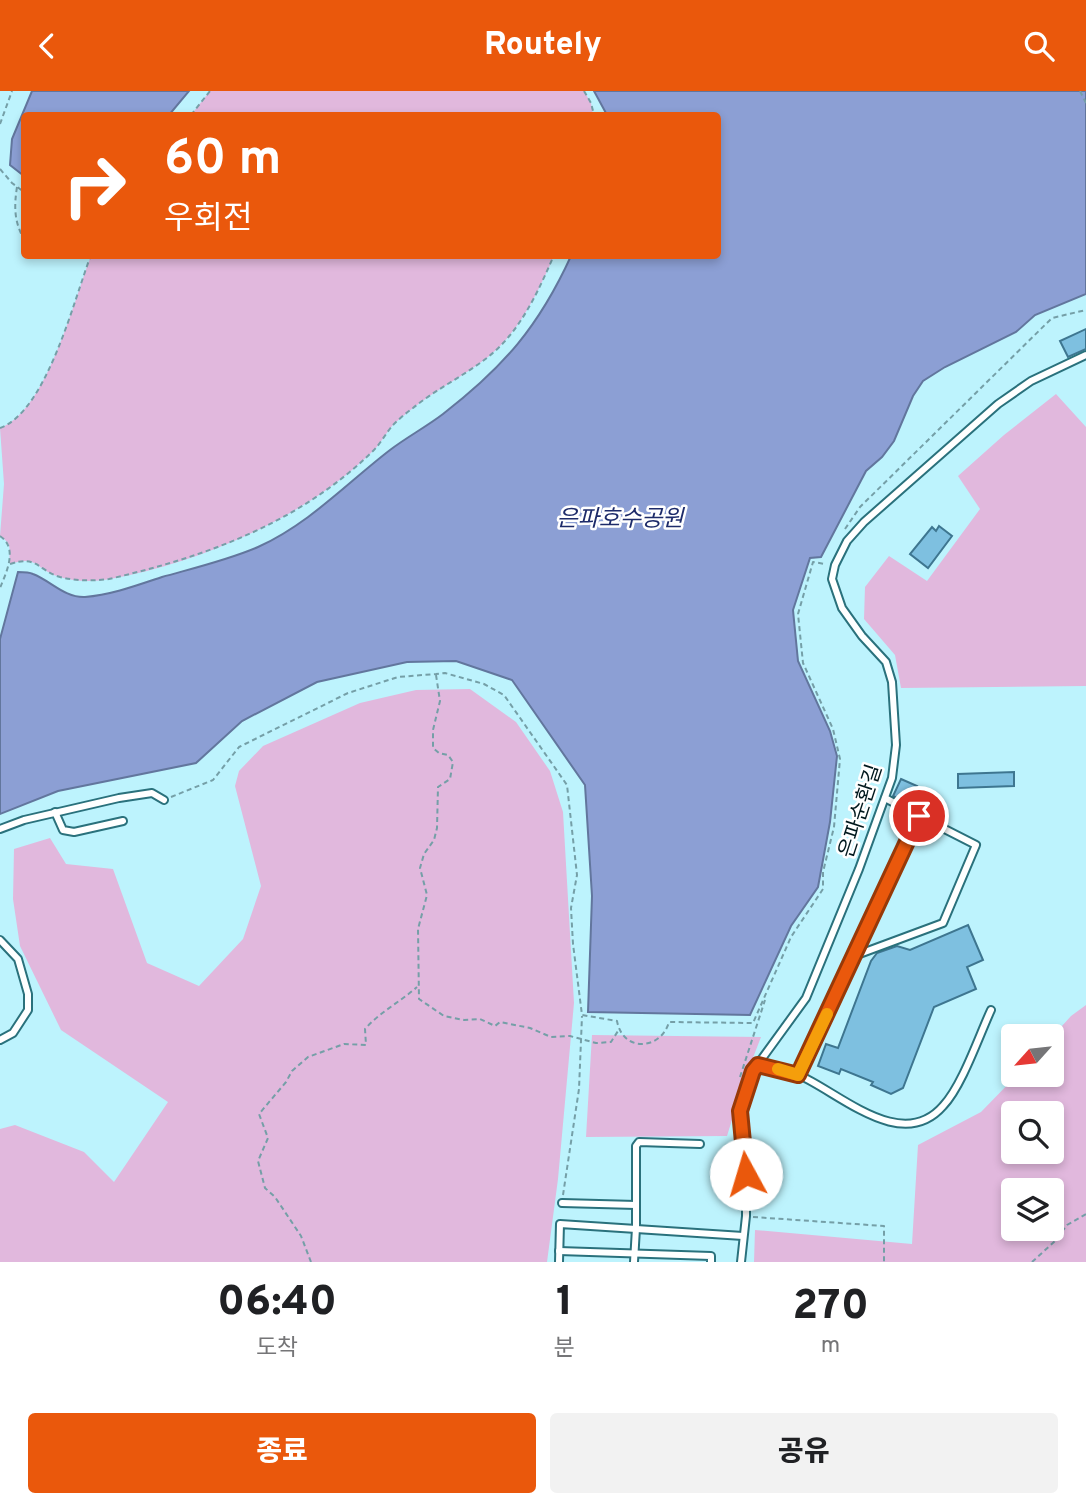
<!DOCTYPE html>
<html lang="ko">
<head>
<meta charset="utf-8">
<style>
  body { margin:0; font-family:Overpass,"Noto Sans KR",sans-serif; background:#f2f2f2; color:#202124; height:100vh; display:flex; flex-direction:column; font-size:26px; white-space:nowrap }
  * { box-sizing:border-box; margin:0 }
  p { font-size:23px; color:#757577 }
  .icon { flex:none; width:38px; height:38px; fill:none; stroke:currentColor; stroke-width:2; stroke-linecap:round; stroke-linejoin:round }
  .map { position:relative; height:1171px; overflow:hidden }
  .drawer { display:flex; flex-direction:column; background:#fff; flex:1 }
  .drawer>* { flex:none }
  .guide { position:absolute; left:21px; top:21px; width:700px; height:147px; border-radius:7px; box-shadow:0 4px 10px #0003; background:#ea580c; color:#fff; overflow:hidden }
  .needle { width:46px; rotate:243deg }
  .controls { position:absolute; left:1001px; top:933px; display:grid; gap:14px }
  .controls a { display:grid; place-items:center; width:63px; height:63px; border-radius:7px; background:#fff; box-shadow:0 4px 10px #0003; font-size:35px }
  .pin { position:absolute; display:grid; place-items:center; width:60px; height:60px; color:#fff; margin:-30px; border:4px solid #fff; border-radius:50%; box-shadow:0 2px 7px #0007 }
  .me { position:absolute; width:77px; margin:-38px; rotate:354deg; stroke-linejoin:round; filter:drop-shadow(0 0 5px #0008) }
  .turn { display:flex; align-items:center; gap:24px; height:147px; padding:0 28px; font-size:32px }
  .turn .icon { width:91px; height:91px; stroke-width:2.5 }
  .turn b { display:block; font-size:49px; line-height:60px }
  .eta { display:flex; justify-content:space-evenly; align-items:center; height:119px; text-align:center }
  .eta b { font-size:42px; font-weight:800; line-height:49px }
  .primary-button { display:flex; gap:14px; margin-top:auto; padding:14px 28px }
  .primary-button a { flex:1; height:80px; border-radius:7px; background:#ea580c; color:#fff; font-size:28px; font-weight:800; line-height:80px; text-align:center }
  .primary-button a+a { background:#f2f2f2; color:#202124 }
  header { display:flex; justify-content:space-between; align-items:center; height:91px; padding:0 28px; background:#ea580c; color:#fff; font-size:32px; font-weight:800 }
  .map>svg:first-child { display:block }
  .green { fill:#e1b8dd; fill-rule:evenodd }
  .water { fill:#8c9fd4; stroke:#62769d; stroke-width:2 }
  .building { fill:#7ec0e0; stroke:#3e7690; stroke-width:2 }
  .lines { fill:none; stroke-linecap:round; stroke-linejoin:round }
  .lane-casing { stroke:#2a717c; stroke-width:10 }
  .path { stroke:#759fa7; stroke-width:2; stroke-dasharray:5 3.5; stroke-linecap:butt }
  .lane { stroke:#fff; stroke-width:6 }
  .route-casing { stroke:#983908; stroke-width:18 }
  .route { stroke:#ea580c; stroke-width:12 }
  .slow { stroke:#f59e0b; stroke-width:12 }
  .labels { text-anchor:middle; stroke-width:5; stroke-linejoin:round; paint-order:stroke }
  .street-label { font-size:21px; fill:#00181d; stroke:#fff }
  .water-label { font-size:23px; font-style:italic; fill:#1d2b6a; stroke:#fff }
</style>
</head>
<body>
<header><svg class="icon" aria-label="back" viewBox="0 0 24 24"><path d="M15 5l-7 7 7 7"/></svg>Routely<svg class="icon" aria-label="search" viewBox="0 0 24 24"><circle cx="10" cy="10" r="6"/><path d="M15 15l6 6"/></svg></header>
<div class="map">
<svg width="1086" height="1171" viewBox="0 0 1086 1171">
  <rect width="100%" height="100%" fill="#bdf3fd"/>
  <!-- green -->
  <g class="green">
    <polygon points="210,0 584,0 591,12 593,24 191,24"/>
    <path d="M91 165V164L554 165C538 201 520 240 488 266 464 285 437 298 413 317 407 322 399 328 393 334 386 342 381 352 374 359 308 425 201 472 110 488 94 491 73 491 57 485 35 477 37 464 10 473 8 459 14 454 0 445L4 393 0 337C47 320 74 208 91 165Z"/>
    <polygon points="1056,303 1086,336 1086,595 901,597 895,564 864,528 865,496 889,465 927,490 980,418 958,385 1004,344"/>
    <polygon points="470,598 516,631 550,680 563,721 574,912 558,1088 547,1171 0,1171 0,1038 15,1034 84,1061 114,1091 168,1011 61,939 20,855 13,808 14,758 50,747 66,773 113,778 147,872 199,895 243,848 261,795 235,695 239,680 263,655 360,612 416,599"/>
    <path d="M1086 914V1171H754L755 1139 912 1153 918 1054 981 1021 1017 984H1052V946L1071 925ZM1013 1022H1052V1060H1013ZM1013 1099H1052V1138H1013Z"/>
    <polygon points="592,944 761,946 744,990 727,1045 586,1046"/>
  </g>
  <!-- water -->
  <g class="water">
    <polygon points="32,0 189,0 169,24 24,24 24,85 10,74 12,48"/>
    <path d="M594 0H1086V203L1035 224 1016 241 945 276 923 290 913 305 894 350 882 366 866 380 821 466 810 467 793 519 798 570 830 640 837 665 830 731 818 796 791 835 750 924 588 921 592 805 585 694 512 589 456 570 407 571 317 591 242 630 196 672 58 700 0 723V548L18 481C23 481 29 481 33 483 51 490 65 507 85 506 111 504 138 494 162 486 194 477 228 469 258 456 309 433 347 392 390 359 407 346 426 336 443 323 504 276 539 235 571 165L718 164V24H607Z"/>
  </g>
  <!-- building -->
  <g class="building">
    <polygon points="1086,238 1086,258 1068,266 1060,250"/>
    <polygon points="939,435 952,445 928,477 910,463 932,436 936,440"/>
    <polygon points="1014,681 1014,695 958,697 958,683"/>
    <polygon points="901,688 917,695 908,713 893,705"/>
    <polygon points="968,834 983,869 967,876 976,898 934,916 903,997 891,1003 871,994 873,991 841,978 839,983 818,975 826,953 838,957 871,870 877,862 897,855 910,859"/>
    <polygon points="725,1069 733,1069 732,1105 723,1104"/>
  </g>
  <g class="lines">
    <defs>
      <g id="lane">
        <polyline points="55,721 63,739 74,741 123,730"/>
        <polyline points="0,738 24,729 119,707 152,702 164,709"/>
        <polyline points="0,849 18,868 28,903 28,919 13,942 0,949"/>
        <polyline points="854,865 943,832 976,754 919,725"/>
        <path d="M758 974C771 977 787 979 799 984 841 1003 902 1062 943 1015 962 995 979 945 991 919"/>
        <polyline points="798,984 919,725 885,707"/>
        <polyline points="562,1112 636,1114"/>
        <polyline points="559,1160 711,1165 711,1171"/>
        <polyline points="559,1171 560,1133 743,1145"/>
        <polyline points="634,1171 636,1137 636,1055 639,1051 700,1053"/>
        <polyline points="741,1171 746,1125 746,1082 740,1020 753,980 806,907 859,778 892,687 896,654 892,591 886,571 862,545 842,517 832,488 835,474 847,450 864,431 998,313 1031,290 1086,264"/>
      </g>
    </defs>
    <!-- lane casing -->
    <use href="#lane" class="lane-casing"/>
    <!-- path -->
    <g class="path">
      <polyline points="584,0 591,12 594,24"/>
      <polyline points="1080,0 1086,12"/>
      <polyline points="191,24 210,0"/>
      <polyline points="0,33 12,0"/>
      <polyline points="0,78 12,92 24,101"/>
      <path d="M17 96C14 115 14 131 24 148"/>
      <polyline points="61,165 64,164"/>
      <path d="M0 337C47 320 74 208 91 164"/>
      <polyline points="845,438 860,416 1052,227 1086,219"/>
      <path d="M0 445C18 457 7 480 0 497"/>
      <path d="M10 473C38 464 37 479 60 486 76 490 92 490 109 488 208 465 299 432 373 360 381 352 386 342 393 334 399 328 406 322 413 317 436 298 464 285 488 266 520 241 538 201 554 164"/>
      <polyline points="436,584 440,610 433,639 433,657 439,662 448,664 453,671 450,688 438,696 437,737 434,749 424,763 420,777 427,804 418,838 419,908 444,925 464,929 480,928 495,935 500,931 530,937 551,946 570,945 596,952 611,951 618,940"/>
      <path d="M171 706 213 689 239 656 348 602 398 586 436 583 445 582 484 593 504 604 567 694 577 784 571 817 573 853 582 924 617 930C623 962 661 959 669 931L753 932 791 846 823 798V781L834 736 840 668 833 638 803 572 798 523 813 471 825 473"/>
      <polyline points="740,986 765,909"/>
      <polyline points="563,1104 579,998 582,925"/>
      <polyline points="753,1126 884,1135 884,1171"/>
      <path d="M311 1171 301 1145 275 1106 265 1097 258 1070 268 1047 259 1023 286 991 292 980 308 966 344 953 366 954 365 938C380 921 400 911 417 896"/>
      <polyline points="1032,1171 1054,1151 1067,1134 1086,1123"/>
    </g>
    <!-- lane -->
    <use href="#lane" class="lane"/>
  </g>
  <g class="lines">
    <defs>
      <polyline id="route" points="746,1083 740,1020 753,980 758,974 798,984 919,725"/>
    </defs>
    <!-- route casing -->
    <use href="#route" class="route-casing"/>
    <!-- route -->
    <use href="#route" class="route"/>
    <!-- slow -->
    <polyline class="slow" points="778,978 798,984 827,923"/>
  </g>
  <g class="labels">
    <!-- street labels -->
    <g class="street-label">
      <text transform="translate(860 720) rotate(-72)" y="7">은파순환길</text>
    </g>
    <!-- water labels -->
    <g class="water-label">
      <text x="620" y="435">은파호수공원</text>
    </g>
  </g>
</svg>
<div class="controls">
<a><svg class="needle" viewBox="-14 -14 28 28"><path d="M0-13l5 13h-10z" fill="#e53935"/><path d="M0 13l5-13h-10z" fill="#757577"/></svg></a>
<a><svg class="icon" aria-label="search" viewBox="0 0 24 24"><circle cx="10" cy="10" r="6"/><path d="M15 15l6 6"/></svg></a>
<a><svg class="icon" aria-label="layers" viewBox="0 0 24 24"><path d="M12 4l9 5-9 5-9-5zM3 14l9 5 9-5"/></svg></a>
</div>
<div class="pin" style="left:919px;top:725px;background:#d93025"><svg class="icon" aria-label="arrive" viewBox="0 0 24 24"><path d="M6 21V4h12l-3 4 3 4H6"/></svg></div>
<svg class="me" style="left:746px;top:1083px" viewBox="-20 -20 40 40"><circle r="19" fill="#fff"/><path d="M0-13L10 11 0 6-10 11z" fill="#ea580c"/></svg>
<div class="guide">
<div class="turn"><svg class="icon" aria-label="right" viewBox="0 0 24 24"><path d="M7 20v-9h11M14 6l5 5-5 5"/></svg><div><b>60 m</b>우회전</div></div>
</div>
</div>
<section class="drawer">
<div class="eta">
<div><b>06:40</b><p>도착</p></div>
<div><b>1</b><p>분</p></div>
<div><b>270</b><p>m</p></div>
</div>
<div class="primary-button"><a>종료</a><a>공유</a></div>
</section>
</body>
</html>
